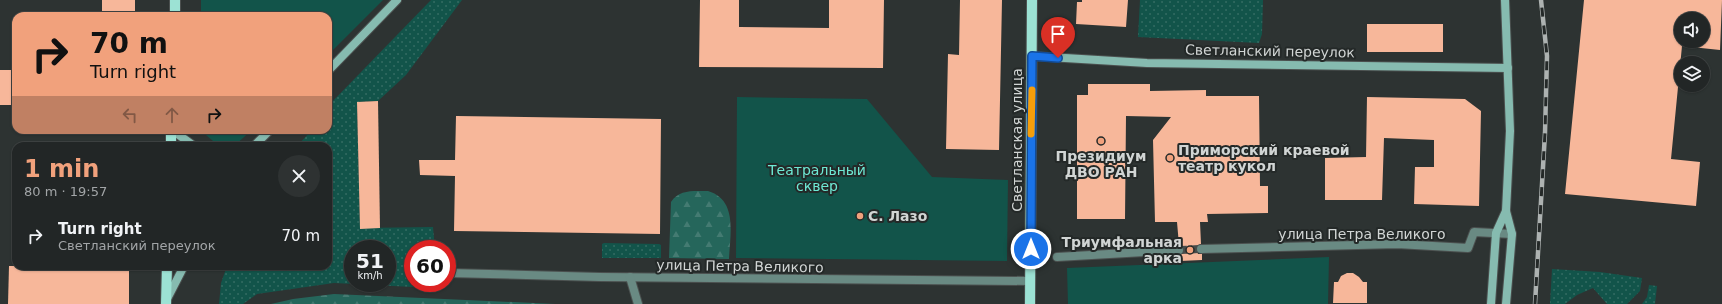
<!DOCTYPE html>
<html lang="en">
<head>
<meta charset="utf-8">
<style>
  body { margin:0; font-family:"DejaVu Sans",sans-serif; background:#2e3232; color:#f1f3f6; height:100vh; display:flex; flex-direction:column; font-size:15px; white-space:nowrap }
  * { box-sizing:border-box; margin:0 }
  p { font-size:13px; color:#a2a5a7 }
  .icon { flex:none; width:22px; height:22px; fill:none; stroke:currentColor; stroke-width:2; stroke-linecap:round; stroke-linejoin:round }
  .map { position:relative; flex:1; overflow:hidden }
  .drawer { position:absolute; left:12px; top:142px; width:320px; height:128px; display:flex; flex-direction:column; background:#222626; border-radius:12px; box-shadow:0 1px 3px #0004,0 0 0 1px #3f4343 }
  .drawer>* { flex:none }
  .banner { position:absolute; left:12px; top:12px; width:320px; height:122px; border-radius:12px; box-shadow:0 1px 3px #0004,0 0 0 1px #3f4343; background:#f1a17c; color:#111; overflow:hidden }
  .fabs { position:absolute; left:1674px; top:12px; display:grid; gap:8px }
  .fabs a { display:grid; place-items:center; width:36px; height:36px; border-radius:50%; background:#222626; box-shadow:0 1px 3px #0004,0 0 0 1px #3f4343; font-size:20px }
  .speed { position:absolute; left:344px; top:240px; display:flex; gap:8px; font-size:20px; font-weight:700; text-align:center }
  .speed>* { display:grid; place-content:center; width:52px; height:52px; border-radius:50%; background:#222626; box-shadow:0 1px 3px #0004,0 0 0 1px #3f4343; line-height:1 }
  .speed small { font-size:10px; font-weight:400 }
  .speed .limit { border:6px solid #d22; background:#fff; color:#111 }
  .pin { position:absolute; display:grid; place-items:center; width:34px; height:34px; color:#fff; margin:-41px -17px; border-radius:50% 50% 50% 0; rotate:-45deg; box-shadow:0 0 4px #0007 }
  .pin .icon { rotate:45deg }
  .me { position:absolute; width:44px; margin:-22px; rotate:0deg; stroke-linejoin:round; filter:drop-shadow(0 0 3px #0008) }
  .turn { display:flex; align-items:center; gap:14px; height:84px; padding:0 12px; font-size:18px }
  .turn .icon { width:52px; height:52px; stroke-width:2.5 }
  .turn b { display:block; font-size:28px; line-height:34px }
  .lanes { display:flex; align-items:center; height:38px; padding:0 12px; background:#0003; justify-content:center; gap:20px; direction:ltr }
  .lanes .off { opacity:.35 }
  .round { display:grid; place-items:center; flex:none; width:42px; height:42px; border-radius:21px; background:#2e3232 }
  .head { display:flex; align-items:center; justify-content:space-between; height:68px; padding:0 12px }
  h1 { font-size:24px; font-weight:800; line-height:30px; color:#f1a17c }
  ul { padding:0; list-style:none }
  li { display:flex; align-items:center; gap:12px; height:52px; padding:0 12px }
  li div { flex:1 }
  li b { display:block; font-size:15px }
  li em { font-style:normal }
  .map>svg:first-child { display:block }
  .grass { fill:url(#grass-dots); fill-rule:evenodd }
  .forest { fill:url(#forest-firs) }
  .park { fill:#12544a }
  .building { fill:#f7b79a; fill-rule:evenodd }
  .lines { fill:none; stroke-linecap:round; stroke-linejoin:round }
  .pedestrian-tunnel { stroke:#464b4a; stroke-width:8; stroke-dasharray:8 4; stroke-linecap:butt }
  .pedestrian-casing { stroke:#4b504f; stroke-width:10 }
  .minor-casing { stroke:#4b504f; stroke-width:10 }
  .secondary-casing { stroke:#4b504f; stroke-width:10 }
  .primary-casing { stroke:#4b504f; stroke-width:12 }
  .pedestrian { stroke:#698a83; stroke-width:8 }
  .minor { stroke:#698a83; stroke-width:8 }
  .secondary { stroke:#86bbb0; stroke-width:8 }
  .primary { stroke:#9ce2d4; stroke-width:10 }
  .rail-casing { stroke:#adb2b1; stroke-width:4.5 }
  .rail { stroke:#242928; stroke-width:3; stroke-dasharray:9; stroke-linecap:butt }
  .route-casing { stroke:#114b97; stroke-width:10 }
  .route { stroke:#1a73e8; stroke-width:7 }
  .slow { stroke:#f59e0b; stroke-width:7 }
  .poi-dot { fill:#f1a17c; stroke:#242928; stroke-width:1.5 }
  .labels { text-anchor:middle; stroke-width:4; stroke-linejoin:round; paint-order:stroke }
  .street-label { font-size:14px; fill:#d1d5d4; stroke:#242928 }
  .poi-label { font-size:14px; font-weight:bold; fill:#d1d5d4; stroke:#242928; text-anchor:start }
  .park-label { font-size:14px; fill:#6ee9d4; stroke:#242928 }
</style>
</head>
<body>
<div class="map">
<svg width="1722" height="304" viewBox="0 0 1722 304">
  <defs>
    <pattern id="grass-dots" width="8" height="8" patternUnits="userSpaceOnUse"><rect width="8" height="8" fill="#12544a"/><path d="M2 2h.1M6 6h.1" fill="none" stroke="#336c63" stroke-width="1.8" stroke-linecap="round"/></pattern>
    <pattern id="forest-firs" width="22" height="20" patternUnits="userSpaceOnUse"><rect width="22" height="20" fill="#25665b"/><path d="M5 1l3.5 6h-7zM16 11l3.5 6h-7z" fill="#447b72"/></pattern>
  </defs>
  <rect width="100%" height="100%" fill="#2d3332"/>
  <!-- grass -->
  <g class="grass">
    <path d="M431 0H462L406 75 378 101 357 102 360 228 433 227 435 249H413V283H426L413 287 334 283 257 294 243 304H219L221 283 227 266H328V146H297L312 130H328V106ZM353 249H387V283H353Z"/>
    <polygon points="1140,0 1263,0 1262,34 1259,43 1138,37"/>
    <polygon points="604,243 659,244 661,245 661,258 602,258 602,244"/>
    <polygon points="1552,269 1600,272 1642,278 1640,291 1627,304 1607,304 1593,288 1577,295 1565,304 1550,304"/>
    <polygon points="1649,285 1657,286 1655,304 1642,304 1647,297"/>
  </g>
  <!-- forest -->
  <g class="forest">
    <path d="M708 191C738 200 730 234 729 259L669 258 671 202C679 189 694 191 708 191Z"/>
    <polygon points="334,294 555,304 271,304 293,299"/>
  </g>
  <!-- park -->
  <g class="park">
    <polygon points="201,0 383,0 328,55 328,16 201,16"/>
    <polygon points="737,97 867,99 932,177 1008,180 1007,261 736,258"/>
    <polygon points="200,130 252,130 235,145 219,146"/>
    <polygon points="1329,257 1328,304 1068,304 1067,268"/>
  </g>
  <!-- building -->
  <g class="building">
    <rect x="102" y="0" width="33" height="16"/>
    <polygon points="700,0 739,0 739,27 829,28 829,0 884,0 883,68 699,67"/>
    <polygon points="960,0 1002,0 999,150 946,149 948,54 959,55"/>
    <polygon points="1082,0 1128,0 1126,27 1076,24 1077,2 1082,2"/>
    <path d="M1584 0H1722L1720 50 1682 46 1671 159 1700 162 1696 206 1565 194ZM1681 19H1703V41H1681Z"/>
    <rect x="1367" y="24" width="76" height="28"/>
    <rect x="0" y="70" width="16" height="35"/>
    <polygon points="1088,84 1150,84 1150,91 1206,90 1206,96 1259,96 1260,186 1268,186 1268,213 1207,214 1208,222 1200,222 1201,244 1198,245 1196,249 1198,254 1202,254 1202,260 1180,261 1180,255 1184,253 1184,249 1179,245 1177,222 1155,222 1153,140 1171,117 1126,116 1125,219 1077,219 1077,95 1088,95"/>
    <polygon points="1367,97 1465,99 1481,111 1479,206 1414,204 1415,167 1434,167 1434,140 1384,138 1382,200 1325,200 1325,158 1366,157"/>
    <polygon points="378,101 380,228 360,229 357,102"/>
    <polygon points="456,116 661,119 660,234 454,231 455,176 420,175 419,160 455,160"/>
    <polygon points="9,266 129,266 129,304 8,304"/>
    <polygon points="1347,273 1353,273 1359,277 1363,282 1367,282 1367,303 1333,303 1334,282 1338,282 1341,276"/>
  </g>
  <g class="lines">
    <!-- pedestrian-tunnel -->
    <polyline class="pedestrian-tunnel" points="1179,250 1201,249"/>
    <defs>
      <g id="pedestrian">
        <polyline points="1201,249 1397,244 1468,248 1474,232 1512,234"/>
        <polyline points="1057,257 1179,250"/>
      </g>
      <g id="minor">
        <polyline points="449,273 600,277 1030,281"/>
        <polyline points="630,277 638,304"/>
      </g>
      <g id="secondary">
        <polyline points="1505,0 1510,131 1506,211 1512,234 1506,304"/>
        <polyline points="1032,56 1147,63 1508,68"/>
        <polyline points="328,71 397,0"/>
        <polyline points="172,130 194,146"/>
        <polyline points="254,146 270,130"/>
        <polyline points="167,299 184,266"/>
        <polyline points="1491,304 1496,233 1506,211"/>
      </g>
      <g id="primary">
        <polyline points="175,16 175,0"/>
        <polyline points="171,146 171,130"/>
        <polyline points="166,304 167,266"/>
        <polyline points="1030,304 1032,0"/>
      </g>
    </defs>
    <!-- pedestrian casing -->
    <use href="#pedestrian" class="pedestrian-casing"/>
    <!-- minor casing -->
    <use href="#minor" class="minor-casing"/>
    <!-- secondary casing -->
    <use href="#secondary" class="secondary-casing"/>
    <!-- primary casing -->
    <use href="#primary" class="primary-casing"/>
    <!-- pedestrian -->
    <use href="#pedestrian" class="pedestrian"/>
    <!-- minor -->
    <use href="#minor" class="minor"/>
    <!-- secondary -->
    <use href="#secondary" class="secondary"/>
    <!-- primary -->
    <use href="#primary" class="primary"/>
    <defs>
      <polyline id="rail" points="1535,304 1545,133 1547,56 1541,0"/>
    </defs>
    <!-- rail casing -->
    <use href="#rail" class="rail-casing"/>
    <!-- rail -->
    <use href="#rail" class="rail"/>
  </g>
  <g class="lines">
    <defs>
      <polyline id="route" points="1031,249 1032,56 1058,58"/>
    </defs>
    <!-- route casing -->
    <use href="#route" class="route-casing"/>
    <!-- route -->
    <use href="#route" class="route"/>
    <!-- slow -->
    <polyline class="slow" points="1031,134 1032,90"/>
  </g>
  <!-- markers -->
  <g class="poi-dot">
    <circle cx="1101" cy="141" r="4"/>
    <circle cx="1170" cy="158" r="4"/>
    <circle cx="860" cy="216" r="4"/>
    <circle cx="1190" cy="250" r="4"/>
  </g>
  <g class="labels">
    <!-- street labels -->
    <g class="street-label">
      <text transform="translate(1270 51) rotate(1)" y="5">Светланский переулок</text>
      <text transform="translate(1017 140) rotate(-90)" y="5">Светланская улица</text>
      <text x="1362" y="239">улица Петра Великого</text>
      <text transform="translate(740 266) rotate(1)" y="5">улица Петра Великого</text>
    </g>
    <!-- poi labels -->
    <g class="poi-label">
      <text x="1178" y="155">Приморский краевой<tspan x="1178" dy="16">театр кукол</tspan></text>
      <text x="1101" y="161" text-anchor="middle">Президиум<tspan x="1101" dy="16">ДВО РАН</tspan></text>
      <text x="868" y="221">С. Лазо</text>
      <text x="1182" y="247" text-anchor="end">Триумфальная<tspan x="1182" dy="16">арка</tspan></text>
    </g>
    <!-- park labels -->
    <g class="park-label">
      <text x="817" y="175">Театральный<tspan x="817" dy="16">сквер</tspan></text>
    </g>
  </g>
</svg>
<div class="fabs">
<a><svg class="icon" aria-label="sound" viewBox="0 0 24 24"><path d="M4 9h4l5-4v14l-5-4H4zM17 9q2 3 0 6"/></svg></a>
<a><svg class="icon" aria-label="layers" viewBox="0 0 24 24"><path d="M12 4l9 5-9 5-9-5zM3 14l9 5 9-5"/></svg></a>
</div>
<div class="speed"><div>51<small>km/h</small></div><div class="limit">60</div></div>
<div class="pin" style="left:1058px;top:58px;background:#d93025"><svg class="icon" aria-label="arrive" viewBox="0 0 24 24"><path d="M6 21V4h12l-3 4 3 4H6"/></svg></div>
<svg class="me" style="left:1031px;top:249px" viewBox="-20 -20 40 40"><circle r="17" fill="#1a73e8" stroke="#fff" stroke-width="3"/><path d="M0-11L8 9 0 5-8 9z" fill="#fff"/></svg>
<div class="banner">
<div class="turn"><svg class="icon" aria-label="right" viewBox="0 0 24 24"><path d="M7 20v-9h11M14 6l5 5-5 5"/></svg><div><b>70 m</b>Turn right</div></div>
<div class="lanes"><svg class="icon off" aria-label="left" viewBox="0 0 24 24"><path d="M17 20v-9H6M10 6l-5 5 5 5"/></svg><svg class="icon off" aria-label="ahead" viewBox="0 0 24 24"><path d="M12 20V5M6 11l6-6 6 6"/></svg><svg class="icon" aria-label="right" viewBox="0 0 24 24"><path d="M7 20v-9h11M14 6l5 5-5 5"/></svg></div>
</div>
<section class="drawer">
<div class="head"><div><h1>1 min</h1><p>80 m · 19:57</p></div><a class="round"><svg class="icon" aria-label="close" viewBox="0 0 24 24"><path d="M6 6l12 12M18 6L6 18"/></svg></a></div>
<ul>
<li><svg class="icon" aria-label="right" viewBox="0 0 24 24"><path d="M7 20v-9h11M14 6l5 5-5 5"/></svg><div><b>Turn right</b><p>Светланский переулок</p></div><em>70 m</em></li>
</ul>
</section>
</div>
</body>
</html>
